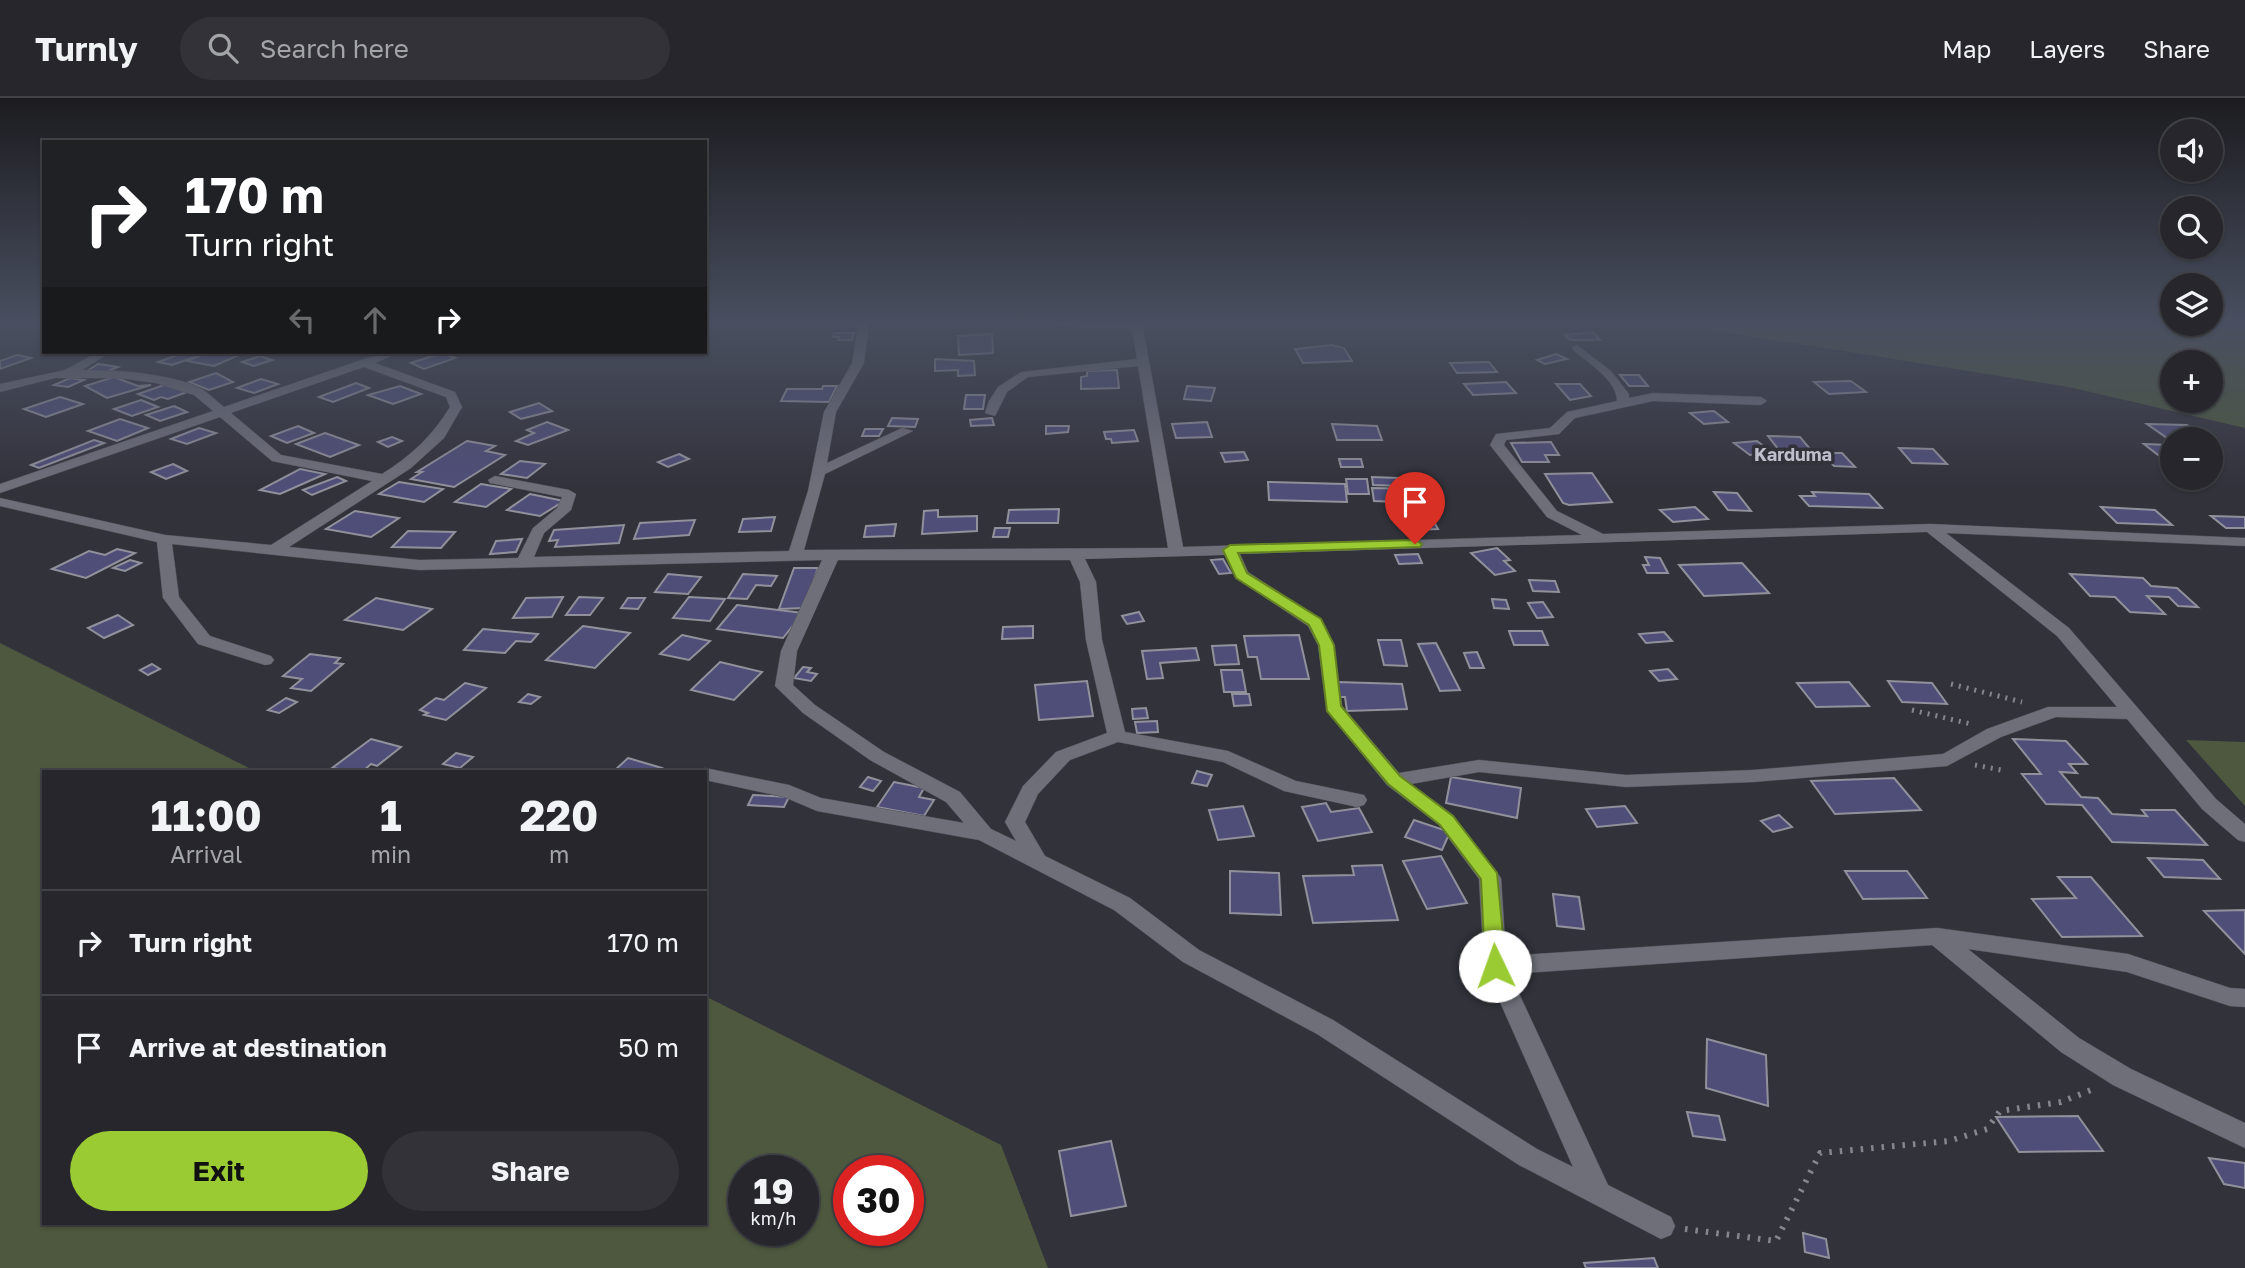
<!DOCTYPE html>
<html lang="en">
<head>
<meta charset="utf-8">
<style>
  body { margin:0; font-family:"Golos Text",sans-serif; background:#323238; color:#f1f3f6; height:100vh; display:flex; flex-direction:column; font-size:26px; white-space:nowrap }
  * { box-sizing:border-box; margin:0 }
  p { font-size:23px; color:#a4a5a9 }
  .icon { flex:none; width:38px; height:38px; fill:none; stroke:currentColor; stroke-width:2; stroke-linecap:round; stroke-linejoin:round }
  .map { position:relative; flex:1; overflow:hidden }
  .sheet { position:absolute; left:42px; top:672px; width:665px; height:455px; display:flex; flex-direction:column; background:#26262c; border-radius:0px; box-shadow:0 2px 5px #0004,0 0 0 2px #424348 }
  .sheet>* { flex:none }
  .guide { position:absolute; left:42px; top:42px; width:665px; height:214px; border-radius:0px; box-shadow:0 2px 5px #0004,0 0 0 2px #424348; background:#202124; color:#fff; overflow:hidden }
  .buttons { position:absolute; left:2160px; top:21px; display:grid; gap:14px }
  .buttons a { display:grid; place-items:center; width:63px; height:63px; border-radius:50%; background:#26262c; box-shadow:0 2px 5px #0004,0 0 0 2px #424348; font-size:35px }
  .speed { position:absolute; left:728px; top:1057px; display:flex; gap:14px; font-size:35px; font-weight:700; text-align:center }
  .speed>* { display:grid; place-content:center; width:91px; height:91px; border-radius:50%; background:#26262c; box-shadow:0 2px 5px #0004,0 0 0 2px #424348; line-height:1 }
  .speed small { font-size:18px; font-weight:400 }
  .speed .limit { border:10px solid #d22; background:#fff; color:#111 }
  .pin { position:absolute; display:grid; place-items:center; width:60px; height:60px; color:#fff; margin:-72px -30px; border-radius:50% 50% 50% 0; rotate:-45deg; box-shadow:0 0 7px #0007 }
  .pin .icon { rotate:45deg }
  .me { position:absolute; width:77px; margin:-38px; rotate:357deg; stroke-linejoin:round; filter:drop-shadow(0 0 5px #0008) }
  .turn { display:flex; align-items:center; gap:24px; height:147px; padding:0 28px; font-size:32px }
  .turn .icon { width:91px; height:91px; stroke-width:2.5 }
  .turn b { display:block; font-size:49px; line-height:60px }
  .lanes { display:flex; align-items:center; height:66px; padding:0 28px; background:#0003; justify-content:center; gap:35px; direction:ltr }
  .lanes .off { opacity:.35 }
  .eta { display:flex; justify-content:space-evenly; align-items:center; height:119px; text-align:center }
  .eta b { font-size:42px; font-weight:700; line-height:49px }
  .button { display:flex; gap:14px; margin-top:auto; padding:14px 28px }
  .button a { flex:1; height:80px; border-radius:42px; background:#9bcb33; color:#111; font-size:28px; font-weight:700; line-height:80px; text-align:center }
  .button a+a { background:#323238; color:#f1f3f6 }
  ul { padding:0; list-style:none }
  li { display:flex; align-items:center; gap:21px; height:105px; padding:0 28px; border-top:2px solid #424348 }
  li div { flex:1 }
  li b { display:block; font-size:26px }
  li em { font-style:normal }
  header { display:flex; align-items:center; gap:42px; box-sizing:border-box; height:98px; padding:0 35px; background:#26262c; border-bottom:2px solid #424348 }
  header strong { font-size:33px }
  nav { display:flex; gap:38px; margin-inline-start:auto; font-size:24px }
  .search { width:490px; height:63px; background:#323238; display:flex; align-items:center; gap:18px; box-sizing:border-box; padding:0 24px; border-radius:38px; color:#a4a5a9; font-size:26px }
  .map>svg:first-child { display:block }
  .green { fill:#4d583e; fill-rule:evenodd }
  .building { fill:#4f4e78; stroke:#91919c; stroke-width:2 }
  .lines { fill:none; stroke-linecap:round; stroke-linejoin:round }
  .minor-casing { stroke:#505057; stroke-width:1 }
  .path-far1 { stroke:#86878e; stroke-width:5; stroke-dasharray:2 6; stroke-linecap:butt }
  .path { stroke:#86878e; stroke-width:6; stroke-dasharray:2.5 8; stroke-linecap:butt }
  .minor { fill:#6f6f7a; fill-rule:evenodd }
  .route { fill:#9bcb33; stroke:#658421; stroke-width:2 }
  .labels { text-anchor:middle; stroke-width:7; stroke-linejoin:round; paint-order:stroke }
  .far-neighbourhood-label { font-size:18px; font-weight:bold; fill:#bfbfcb; stroke:#32323b }
</style>
</head>
<body>
<header>
<strong>Turnly</strong>
<div class="search"><svg class="icon" aria-label="search" viewBox="0 0 24 24"><circle cx="10" cy="10" r="6"/><path d="M15 15l6 6"/></svg>Search here</div>
<nav><a>Map</a><a>Layers</a><a>Share</a></nav>
</header>
<div class="map">
<svg width="2245" height="1170" viewBox="0 0 2245 1170">
  <rect width="100%" height="100%" fill="#32323b"/>
  <!-- green -->
  <g class="green">
    <path d="M1668 225H2245V330L2069 289ZM2172 264H2210V303H2172Z"/>
    <path d="M0 545 257 674H44V1125H705V898L1001 1047 1048 1170H0ZM744 1073H803V1132H744ZM849 1073H908V1132H849Z"/>
    <polygon points="2186,642 2245,644 2245,708"/>
  </g>
  <!-- building -->
  <g class="building">
    <polygon points="1593,234 1600,242 1570,242 1565,237"/>
    <polygon points="834,235 854,235 852,242 838,242 839,239 833,239"/>
    <polygon points="992,236 993,255 959,257 958,238"/>
    <polygon points="1332,247 1344,250 1352,263 1303,265 1295,251"/>
    <polygon points="186,254 201,257 172,267 158,264"/>
    <polygon points="209,254 236,254 244,255 214,268 187,263"/>
    <polygon points="442,255 455,260 424,271 411,265"/>
    <polygon points="1556,256 1567,261 1545,266 1537,262"/>
    <polygon points="17,257 31,260 0,271 0,263"/>
    <polygon points="260,258 272,262 254,268 242,264"/>
    <polygon points="935,261 974,263 975,277 958,278 958,272 935,273"/>
    <polygon points="1489,264 1497,274 1457,275 1450,265"/>
    <polygon points="98,266 118,269 103,275 87,273"/>
    <polygon points="1117,272 1119,290 1081,291 1081,279 1087,278 1087,273"/>
    <polygon points="216,275 233,284 209,292 189,284"/>
    <polygon points="1620,277 1639,277 1648,288 1629,288"/>
    <polygon points="114,279 138,288 151,287 107,300 85,288"/>
    <polygon points="70,280 84,282 68,289 54,287"/>
    <polygon points="261,281 278,286 254,295 237,290"/>
    <polygon points="1851,283 1866,294 1829,296 1814,284"/>
    <polygon points="1506,284 1516,295 1473,297 1464,286"/>
    <polygon points="356,285 369,290 333,304 319,299"/>
    <polygon points="1556,286 1580,286 1591,298 1570,302"/>
    <polygon points="164,287 187,294 168,301 161,299 154,302 138,296"/>
    <polygon points="400,288 421,296 393,306 368,297"/>
    <polygon points="823,288 837,288 829,304 781,303 787,291 822,291"/>
    <polygon points="1187,288 1215,290 1211,303 1184,301"/>
    <polygon points="966,297 985,297 983,311 964,311"/>
    <polygon points="60,299 83,306 46,319 24,311"/>
    <polygon points="141,302 158,309 132,318 114,311"/>
    <polygon points="539,305 552,313 521,321 510,314"/>
    <polygon points="174,308 187,314 160,323 146,317"/>
    <polygon points="1714,313 1728,324 1704,326 1690,315"/>
    <polygon points="892,320 918,321 915,329 888,328"/>
    <polygon points="992,320 994,327 971,328 970,322"/>
    <polygon points="120,321 148,330 117,343 88,333"/>
    <polygon points="547,324 568,332 528,347 516,343 534,335 527,332"/>
    <polygon points="1207,324 1212,339 1176,340 1172,326"/>
    <polygon points="1332,326 1377,328 1382,342 1337,342"/>
    <polygon points="2147,326 2187,327 2208,341 2167,340"/>
    <polygon points="298,328 314,335 287,345 271,338"/>
    <polygon points="1046,328 1069,328 1068,334 1046,336"/>
    <polygon points="199,330 216,335 187,346 171,341"/>
    <polygon points="865,331 883,331 879,338 862,338"/>
    <polygon points="1134,332 1138,343 1112,345 1111,341 1106,341 1104,334"/>
    <polygon points="325,335 359,347 330,359 296,346"/>
    <polygon points="1768,338 1800,339 1811,352 1779,352"/>
    <polygon points="392,339 402,343 388,349 378,344"/>
    <polygon points="94,342 104,345 39,370 31,367"/>
    <polygon points="467,343 495,348 486,353 505,357 454,389 411,381 422,374 417,374"/>
    <polygon points="1757,343 1773,355 1750,357 1734,345"/>
    <polygon points="1551,344 1559,357 1545,357 1549,364 1522,364 1511,345"/>
    <polygon points="2144,346 2172,347 2172,360 2162,360"/>
    <polygon points="1899,350 1933,351 1947,366 1912,365"/>
    <polygon points="1244,354 1248,362 1225,364 1221,355"/>
    <polygon points="1821,355 1842,355 1855,369 1834,368"/>
    <polygon points="679,356 689,361 668,369 658,364"/>
    <polygon points="1339,361 1361,361 1363,369 1341,369"/>
    <polygon points="520,363 545,366 527,380 501,376"/>
    <polygon points="173,366 187,373 166,381 151,374"/>
    <polygon points="300,371 325,376 280,396 260,392"/>
    <polygon points="1592,375 1612,404 1569,407 1563,405 1545,376"/>
    <polygon points="337,379 346,383 312,397 303,392"/>
    <polygon points="1372,379 1399,380 1401,388 1373,387"/>
    <polygon points="1346,381 1367,381 1369,396 1348,396"/>
    <polygon points="399,384 443,391 424,404 379,396"/>
    <polygon points="1268,384 1345,386 1347,404 1269,402"/>
    <polygon points="481,386 511,391 486,409 455,404"/>
    <polygon points="1372,390 1416,391 1419,405 1374,403"/>
    <polygon points="1714,394 1737,395 1751,413 1728,412"/>
    <polygon points="1812,394 1869,396 1882,410 1809,408 1800,398 1815,398"/>
    <polygon points="530,396 564,403 540,418 507,412"/>
    <polygon points="1695,409 1708,421 1673,424 1660,412"/>
    <polygon points="2101,409 2155,412 2172,427 2117,425"/>
    <polygon points="1059,411 1058,425 1007,425 1009,412"/>
    <polygon points="1427,411 1438,431 1413,432 1404,412"/>
    <polygon points="938,412 938,419 977,418 977,433 922,436 924,413"/>
    <polygon points="355,413 399,420 371,439 326,431"/>
    <polygon points="2211,418 2245,419 2245,430 2226,430"/>
    <polygon points="775,419 771,433 739,434 743,421"/>
    <polygon points="695,422 689,437 634,441 640,425"/>
    <polygon points="896,426 894,438 864,439 866,428"/>
    <polygon points="624,427 619,445 555,449 558,442 549,443 554,432"/>
    <polygon points="995,430 1010,430 1008,439 993,439"/>
    <polygon points="408,433 455,434 441,450 392,449"/>
    <polygon points="522,441 516,454 490,456 496,443"/>
    <polygon points="1497,450 1510,462 1504,463 1515,473 1495,477 1471,455"/>
    <polygon points="117,451 135,455 86,480 52,471 89,453 105,457"/>
    <polygon points="1418,456 1422,465 1399,466 1395,457"/>
    <polygon points="1645,459 1660,460 1668,475 1647,475 1643,467 1649,467"/>
    <polygon points="1223,461 1231,475 1219,476 1211,462"/>
    <polygon points="130,462 141,465 125,473 113,470"/>
    <polygon points="1742,465 1769,495 1704,498 1679,467"/>
    <polygon points="794,470 818,470 804,510 779,511"/>
    <polygon points="668,476 701,479 688,496 655,494"/>
    <polygon points="743,476 777,478 771,488 756,487 747,501 728,500"/>
    <polygon points="2070,476 2143,480 2151,488 2177,490 2198,509 2178,508 2169,499 2147,498 2165,516 2130,514 2115,499 2090,498"/>
    <polygon points="1529,482 1555,483 1559,494 1533,493"/>
    <polygon points="563,499 552,519 513,520 526,500"/>
    <polygon points="579,499 603,500 590,517 566,517"/>
    <polygon points="689,499 725,501 710,523 673,520"/>
    <polygon points="376,500 432,511 403,532 345,522"/>
    <polygon points="628,500 645,500 638,511 621,510"/>
    <polygon points="1492,501 1506,502 1509,511 1494,510"/>
    <polygon points="1543,504 1553,519 1537,520 1528,505"/>
    <polygon points="737,507 803,515 783,540 717,531"/>
    <polygon points="1139,514 1144,523 1127,526 1122,518"/>
    <polygon points="118,517 133,527 104,540 88,530"/>
    <polygon points="583,528 630,535 595,570 546,562"/>
    <polygon points="1033,528 1033,540 1002,541 1003,529"/>
    <polygon points="483,531 538,536 531,544 516,543 505,555 464,552"/>
    <polygon points="1509,533 1542,533 1548,547 1514,547"/>
    <polygon points="1664,534 1672,543 1646,545 1639,536"/>
    <polygon points="682,537 710,543 689,562 660,556"/>
    <polygon points="1299,537 1309,581 1261,581 1257,559 1248,559 1244,538"/>
    <polygon points="1378,542 1401,542 1407,568 1384,567"/>
    <polygon points="1436,545 1460,592 1440,593 1418,546"/>
    <polygon points="1236,547 1239,566 1215,567 1212,548"/>
    <polygon points="1196,550 1199,562 1160,565 1163,580 1147,581 1142,553"/>
    <polygon points="1477,554 1484,570 1470,570 1464,555"/>
    <polygon points="310,556 340,560 335,565 343,566 311,593 291,590 302,581 283,578"/>
    <polygon points="720,564 762,574 734,602 691,592"/>
    <polygon points="152,566 160,571 148,577 140,572"/>
    <polygon points="803,569 811,570 807,574 817,576 811,583 794,580"/>
    <polygon points="1668,571 1677,581 1659,583 1650,573"/>
    <polygon points="1221,572 1242,572 1246,594 1224,594"/>
    <polygon points="1087,583 1093,618 1039,622 1035,587"/>
    <polygon points="1888,583 1932,585 1947,606 1902,604"/>
    <polygon points="1337,584 1402,586 1407,611 1347,613 1345,599 1339,599"/>
    <polygon points="1849,584 1869,608 1816,609 1797,585"/>
    <polygon points="465,585 486,590 446,622 424,617 428,615 420,612 436,600 444,602"/>
    <polygon points="528,596 540,599 531,606 519,604"/>
    <polygon points="1232,596 1249,596 1251,607 1234,608"/>
    <polygon points="286,600 297,604 279,615 268,612"/>
    <polygon points="1146,610 1148,620 1133,621 1132,611"/>
    <polygon points="1157,623 1158,634 1137,635 1135,624"/>
    <polygon points="371,641 401,649 377,668 371,666 362,674 332,670"/>
    <polygon points="2013,641 2066,643 2087,666 2069,666 2077,675 2060,674 2081,699 2098,700 2112,716 2147,718 2142,712 2175,712 2207,747 2112,744 2082,707 2046,706 2022,676 2041,676"/>
    <polygon points="456,655 473,659 460,670 443,666"/>
    <polygon points="628,660 662,670 658,674 613,674"/>
    <polygon points="1197,673 1212,677 1207,688 1192,685"/>
    <polygon points="868,679 881,683 873,693 860,689"/>
    <polygon points="1451,679 1521,690 1517,720 1446,705"/>
    <polygon points="1894,680 1921,712 1835,716 1811,683"/>
    <polygon points="894,684 924,690 919,699 934,702 924,718 877,709"/>
    <polygon points="753,697 789,699 784,709 748,707"/>
    <polygon points="1326,705 1331,714 1359,710 1372,734 1318,743 1302,709"/>
    <polygon points="1243,708 1254,738 1218,742 1209,712"/>
    <polygon points="1625,708 1637,725 1597,729 1586,711"/>
    <polygon points="1779,717 1792,729 1773,734 1761,723"/>
    <polygon points="1414,722 1450,734 1442,752 1405,739"/>
    <polygon points="1441,758 1467,805 1427,811 1403,763"/>
    <polygon points="2148,760 2203,762 2220,781 2164,779"/>
    <polygon points="1382,767 1398,822 1313,825 1303,778 1354,777 1352,768"/>
    <polygon points="1230,773 1279,775 1281,817 1230,815"/>
    <polygon points="1845,773 1907,773 1927,800 1863,801"/>
    <polygon points="2058,779 2091,779 2142,838 2062,839 2032,801 2076,800"/>
    <polygon points="1553,796 1579,799 1584,831 1557,828"/>
    <polygon points="2245,812 2245,856 2204,813"/>
    <polygon points="1707,941 1766,957 1768,1008 1706,990"/>
    <polygon points="1687,1014 1719,1018 1725,1042 1693,1038"/>
    <polygon points="2078,1018 2103,1053 2019,1054 1996,1019"/>
    <polygon points="1111,1043 1126,1108 1071,1118 1059,1053"/>
    <polygon points="2209,1060 2245,1065 2245,1090 2224,1086"/>
    <polygon points="1803,1135 1826,1141 1829,1160 1805,1154"/>
    <polygon points="1654,1160 1658,1170 1586,1170 1584,1165"/>
  </g>
  <g class="lines">
    <defs>
      <path id="minor" d="M859 225H869L864 265 836 314 827 365 902 330 913 333 825 376 804 452 1168 450 1138 268 1028 279 1007 294 995 318 985 315 989 303 998 289 1021 274 1137 261 1132 231 1056 228 1051 225H1155L1143 230 1183 449 1582 437 1547 419 1490 347 1496 336 1550 330 1567 314 1617 303C1617 282 1587 264 1573 252V248L1577 247 1611 273 1629 296V300L1653 295 1761 299 1767 303 1761 307 1653 303 1575 320 1559 336 1506 342 1504 347 1557 413 1603 436 1930 426 2245 440V448L1946 435 2069 530 2216 701 2245 726V744L2238 742 2202 711 2127 621 2056 619 2001 639 1947 668 1753 684 1626 689 1479 674 1411 686 1453 717 1501 780 1506 858 1937 830 2128 856 2230 890 2245 891V909L2230 908 2127 874 1968 851 2079 940 2131 971 2245 1025V1050L2113 987 2061 954 1932 847 1510 876 1608 1087 1671 1119 1675 1128 1671 1137 1661 1141 1519 1067 1317 936 1183 864 1114 812 979 742 817 713 784 699 705 682V674H697L698 672 705 670 789 687 821 700 964 725 946 704 870 662 803 615 775 588 781 553 822 462 419 472 172 446 179 499 210 538 271 558 274 562 271 566 265 567 198 546 163 500 157 444 0 408V400L165 437 271 447 372 383 272 363 220 319 0 395V386L213 313 194 297 156 285 119 280H55L0 294V286L65 272 98 254H111L82 272C117 272 171 275 202 291 210 296 217 304 224 309L385 254H400L375 265 455 294 462 309 444 340 411 370 289 449 419 462 518 460 533 430 557 410 562 399 490 385 488 382 495 378 569 392 576 396 571 412 544 435 534 459 789 453 808 393 824 314 852 265ZM364 269 446 299 450 309C432 338 411 358 382 376L281 357 231 315ZM1927 434 2057 538 2117 609H2048L1987 631 1943 656 1753 672 1626 677 1479 662 1399 675 1342 608 1334 547 1321 522 1248 474 1240 456ZM1225 457 1236 480 1308 528 1318 547 1327 613 1387 687 1439 727 1479 781 1484 868 1573 1069 1537 1051 1333 922 1199 852 1130 800 1045 758 1025 724 1038 696 1070 662 1118 644 1223 664 1284 693 1357 709 1364 707 1367 702 1364 697 1296 683 1228 653 1125 634 1102 542 1096 484 1085 461ZM838 462H1070L1080 484 1086 542 1107 635 1056 654 1023 688 1005 724 1016 743 991 731 960 694 884 654 815 607 793 587 797 553Z"/>
    </defs>
    <!-- minor casing -->
    <use href="#minor" class="minor-casing"/>
    <!-- path-far1 -->
    <g class="path-far1">
      <polyline points="1951,586 2022,604"/>
      <polyline points="1912,612 1971,626"/>
      <polyline points="1975,667 2006,673"/>
    </g>
    <!-- path -->
    <polyline class="path" points="1685,1131 1776,1143 1820,1055 1949,1043 1987,1031 2000,1013 2061,1004 2096,990"/>
    <!-- minor -->
    <use href="#minor" class="minor"/>
  </g>
  <!-- sky -->
  <linearGradient id="sky" x2="0" y2="1"><stop stop-color="#1c1c20"/><stop offset="0.58" stop-color="#494f60"/><stop offset="1" stop-color="#494f60" stop-opacity="0"/></linearGradient>
  <rect width="2245" height="388" fill="url(#sky)"/>
  <!-- route -->
  <polygon class="route" points="1415,442 1422,446 1420,449 1238,455 1247,475 1321,521 1334,547 1341,608 1400,678 1453,718 1497,775 1506,868 1503,874 1488,874 1485,868 1481,781 1440,727 1388,686 1327,613 1319,547 1309,527 1236,480 1223,452 1230,447"/>
  <g class="labels">
    <!-- far-neighbourhood labels -->
    <g class="far-neighbourhood-label">
      <text x="1793" y="363">Karduma</text>
    </g>
  </g>
</svg>
<div class="buttons">
<a><svg class="icon" aria-label="sound" viewBox="0 0 24 24"><path d="M4 9h4l5-4v14l-5-4H4zM17 9q2 3 0 6"/></svg></a>
<a><svg class="icon" aria-label="search" viewBox="0 0 24 24"><circle cx="10" cy="10" r="6"/><path d="M15 15l6 6"/></svg></a>
<a><svg class="icon" aria-label="layers" viewBox="0 0 24 24"><path d="M12 4l9 5-9 5-9-5zM3 14l9 5 9-5"/></svg></a>
<a>+</a>
<a>−</a>
</div>
<div class="speed"><div>19<small>km/h</small></div><div class="limit">30</div></div>
<div class="pin" style="left:1415px;top:446px;background:#d93025"><svg class="icon" aria-label="arrive" viewBox="0 0 24 24"><path d="M6 21V4h12l-3 4 3 4H6"/></svg></div>
<svg class="me" style="left:1495px;top:868px" viewBox="-20 -20 40 40"><circle r="19" fill="#fff"/><path d="M0-13L10 11 0 6-10 11z" fill="#9bcb33"/></svg>
<div class="guide">
<div class="turn"><svg class="icon" aria-label="right" viewBox="0 0 24 24"><path d="M7 20v-9h11M14 6l5 5-5 5"/></svg><div><b>170 m</b>Turn right</div></div>
<div class="lanes"><svg class="icon off" aria-label="left" viewBox="0 0 24 24"><path d="M17 20v-9H6M10 6l-5 5 5 5"/></svg><svg class="icon off" aria-label="ahead" viewBox="0 0 24 24"><path d="M12 20V5M6 11l6-6 6 6"/></svg><svg class="icon" aria-label="right" viewBox="0 0 24 24"><path d="M7 20v-9h11M14 6l5 5-5 5"/></svg></div>
</div>
<section class="sheet">
<div class="eta">
<div><b>11:00</b><p>Arrival</p></div>
<div><b>1</b><p>min</p></div>
<div><b>220</b><p>m</p></div>
</div>
<ul>
<li><svg class="icon" aria-label="right" viewBox="0 0 24 24"><path d="M7 20v-9h11M14 6l5 5-5 5"/></svg><div><b>Turn right</b></div><em>170 m</em></li>
<li><svg class="icon" aria-label="arrive" viewBox="0 0 24 24"><path d="M6 21V4h12l-3 4 3 4H6"/></svg><div><b>Arrive at destination</b></div><em>50 m</em></li>
</ul>
<div class="button"><a>Exit</a><a>Share</a></div>
</section>
</div>
</body>
</html>
